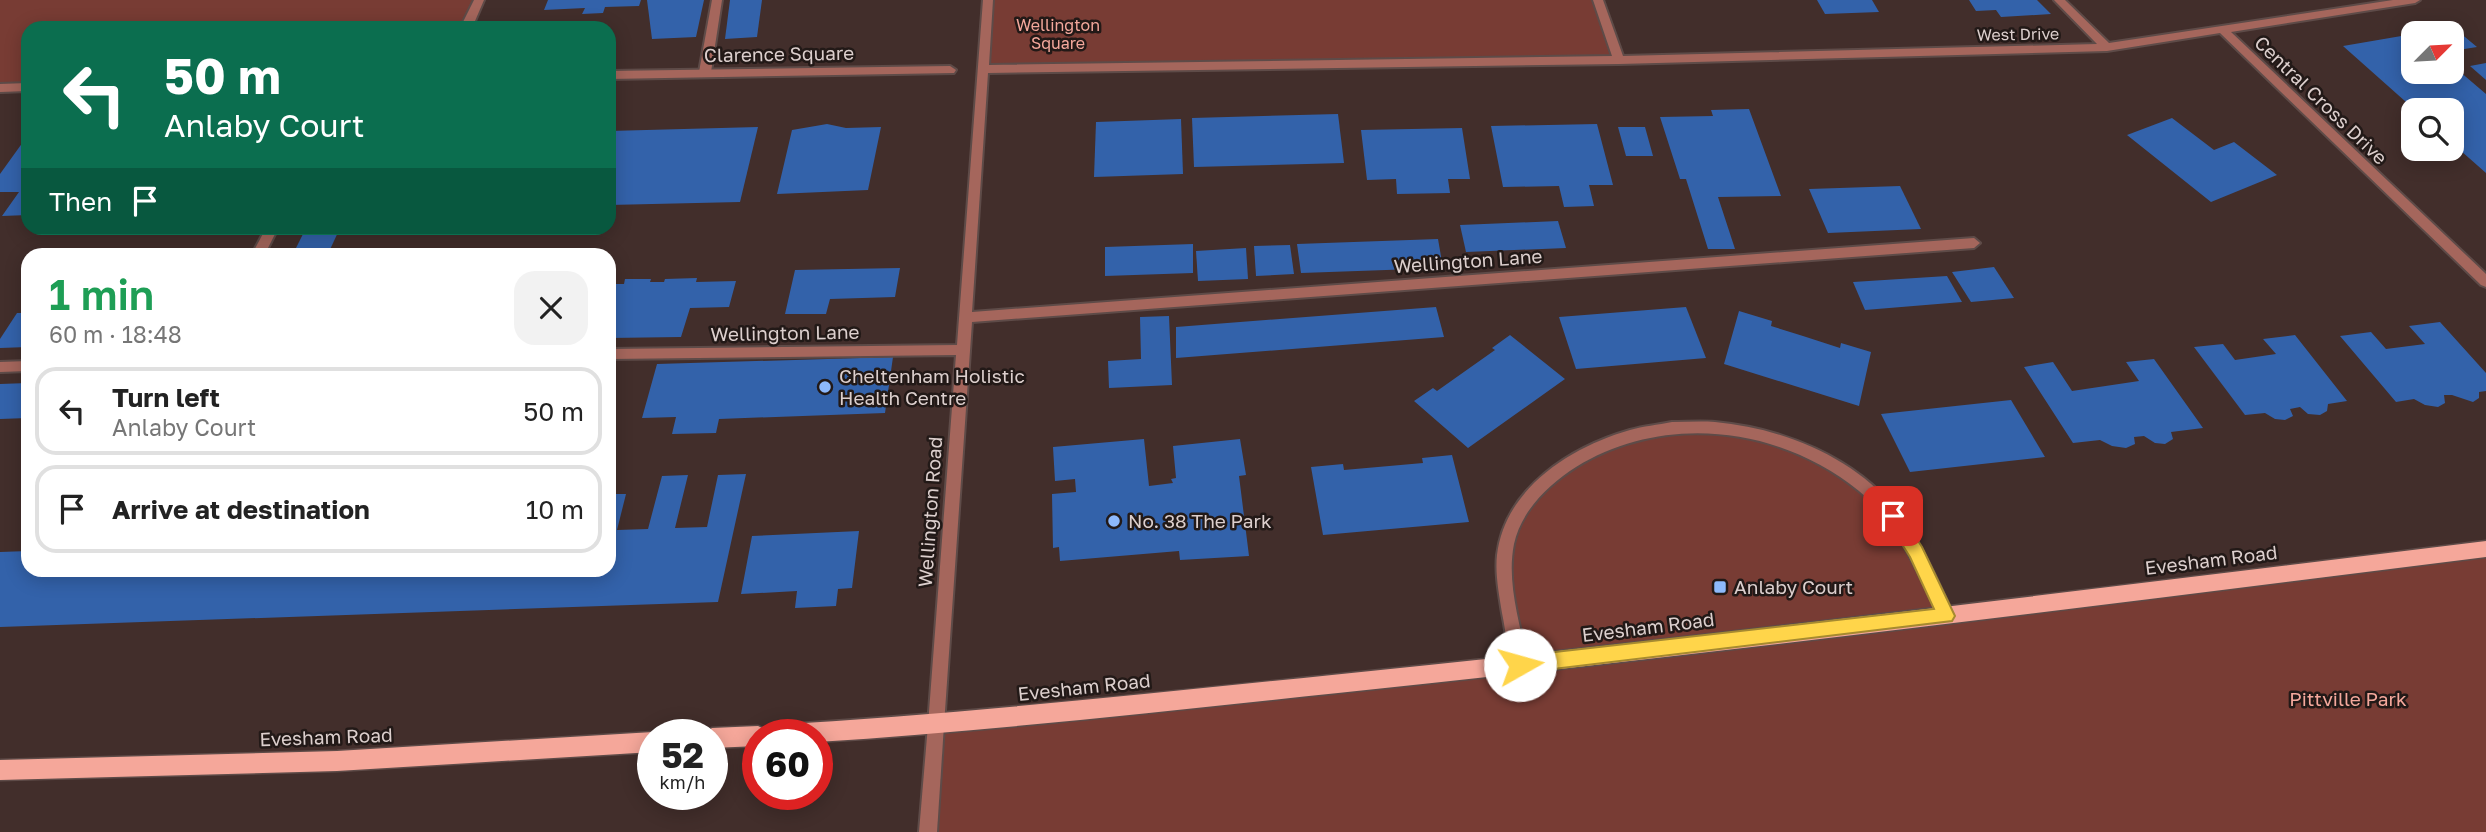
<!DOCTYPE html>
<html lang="en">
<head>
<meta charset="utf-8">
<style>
  body { margin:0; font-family:"Golos Text",sans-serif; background:#f2f2f2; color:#222; height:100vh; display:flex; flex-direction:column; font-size:26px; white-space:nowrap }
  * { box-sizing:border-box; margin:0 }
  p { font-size:23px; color:#767676 }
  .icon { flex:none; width:38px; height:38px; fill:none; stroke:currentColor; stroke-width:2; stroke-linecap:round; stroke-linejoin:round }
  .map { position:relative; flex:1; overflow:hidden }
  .side { position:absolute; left:21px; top:248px; width:595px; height:329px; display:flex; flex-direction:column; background:#fff; border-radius:21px; box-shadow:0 4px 18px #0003 }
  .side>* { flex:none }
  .banner { position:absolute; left:21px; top:21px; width:595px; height:214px; border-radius:21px; box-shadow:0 4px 18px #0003; background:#0b6e4f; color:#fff; overflow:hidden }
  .needle { width:46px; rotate:66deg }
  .buttons { position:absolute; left:2401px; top:21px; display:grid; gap:14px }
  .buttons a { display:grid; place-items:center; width:63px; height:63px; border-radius:14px; background:#fff; box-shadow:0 4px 18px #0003; font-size:35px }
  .speed { position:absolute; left:637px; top:719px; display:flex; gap:14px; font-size:35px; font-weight:700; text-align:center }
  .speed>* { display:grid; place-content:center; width:91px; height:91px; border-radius:50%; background:#fff; box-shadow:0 4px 18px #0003; line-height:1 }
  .speed small { font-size:18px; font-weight:400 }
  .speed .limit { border:10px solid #d22; background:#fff; color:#111 }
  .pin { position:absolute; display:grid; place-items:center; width:60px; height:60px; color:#fff; margin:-30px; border-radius:14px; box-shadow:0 4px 10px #0006 }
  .me { position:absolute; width:77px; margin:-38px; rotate:83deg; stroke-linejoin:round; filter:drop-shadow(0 0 5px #0008) }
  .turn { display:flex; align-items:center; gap:24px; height:147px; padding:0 28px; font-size:32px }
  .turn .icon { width:91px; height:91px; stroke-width:2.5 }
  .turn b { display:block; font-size:49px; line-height:60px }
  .then { display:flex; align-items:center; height:66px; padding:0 28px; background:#0003; gap:14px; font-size:26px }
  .round { display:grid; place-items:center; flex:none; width:74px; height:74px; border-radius:21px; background:#f2f2f2 }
  .summary { display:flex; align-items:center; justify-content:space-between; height:119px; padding:0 28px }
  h1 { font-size:42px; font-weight:600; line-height:52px; color:#1e9e55 }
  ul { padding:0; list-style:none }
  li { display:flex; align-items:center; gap:21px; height:88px; margin:0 14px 10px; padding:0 14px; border:4px solid #e0e0e0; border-radius:21px }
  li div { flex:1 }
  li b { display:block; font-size:26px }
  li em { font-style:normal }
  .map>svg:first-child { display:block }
  .green { fill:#783c34 }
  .building { fill:#3362aa }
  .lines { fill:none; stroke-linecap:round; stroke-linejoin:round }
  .service-casing { stroke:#5e4b48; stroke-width:4 }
  .minor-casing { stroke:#5e4b48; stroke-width:4 }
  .tertiary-casing { stroke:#5e4b48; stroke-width:4 }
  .primary-casing { stroke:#5e4b48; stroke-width:3 }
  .service { fill:#a5665c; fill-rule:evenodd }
  .minor { fill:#a5665c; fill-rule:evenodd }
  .tertiary { fill:#a5665c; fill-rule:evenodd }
  .primary { fill:#f5a79a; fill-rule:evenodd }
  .route { fill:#ffd54a; stroke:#a68a30; stroke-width:2 }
  .poi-dot { fill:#8db9fc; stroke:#221917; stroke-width:2.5 }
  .labels { text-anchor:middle; stroke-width:5; stroke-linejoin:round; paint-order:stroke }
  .far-park-label { font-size:16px; fill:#f5a89c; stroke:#221917 }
  .far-street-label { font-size:16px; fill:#dccfcd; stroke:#221917 }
  .street-label { font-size:19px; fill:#dccfcd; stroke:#221917 }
  .poi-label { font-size:19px; fill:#dccfcd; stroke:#221917; text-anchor:start }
  .park-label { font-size:19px; fill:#f5a89c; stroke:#221917 }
</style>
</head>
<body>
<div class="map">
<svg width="2486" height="832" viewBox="0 0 2486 832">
  <rect width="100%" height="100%" fill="#422e2b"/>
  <!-- green -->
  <g class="green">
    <polygon points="0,0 479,0 466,28 28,28 28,87 0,88"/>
    <polygon points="988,0 1598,0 1619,60 982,69"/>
    <polygon points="1699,426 1800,448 1884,505 1944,610 2486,549 2486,832 928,832 936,725 1519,659 1505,554 1521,509 1600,444"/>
  </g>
  <!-- building -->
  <g class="building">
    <polygon points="548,0 641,0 639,6 605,7 603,13 582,14 585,8 544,10"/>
    <polygon points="647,0 704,0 696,37 652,39"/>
    <polygon points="730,0 762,0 757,37 725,39"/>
    <polygon points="1817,0 1872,0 1879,12 1825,14"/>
    <polygon points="1969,0 2037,0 2051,14 2001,17 1996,10 1976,11"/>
    <polygon points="2447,22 2477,47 2452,51 2452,33 2425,33 2417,26"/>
    <polygon points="2413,34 2413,72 2452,72 2452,65 2486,94 2486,173 2452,143 2452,110 2415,110 2343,46"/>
    <polygon points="2486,63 2486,80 2470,66"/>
    <polygon points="1749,109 1781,196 1718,197 1735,249 1708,249 1686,179 1680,179 1660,117 1713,116 1711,110"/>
    <polygon points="1338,114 1344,163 1194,167 1192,118"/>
    <polygon points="2172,118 2214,150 2234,142 2277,175 2211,202 2127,135"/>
    <polygon points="1181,119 1183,174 1094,177 1096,122"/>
    <polygon points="827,124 846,128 881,127 868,190 777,194 792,130"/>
    <polygon points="1597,124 1613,185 1589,185 1594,206 1564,207 1559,186 1503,187 1491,126"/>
    <polygon points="758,127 740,202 609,205 609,131"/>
    <polygon points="1618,127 1645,127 1653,156 1626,156"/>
    <polygon points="1462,128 1470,179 1448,179 1450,193 1397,194 1396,179 1367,180 1361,130"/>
    <polygon points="23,142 28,142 28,215 2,216 19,192 0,192 0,174"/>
    <polygon points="1900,186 1921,229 1828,233 1809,189"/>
    <polygon points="1558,221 1566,248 1466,252 1460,225"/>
    <polygon points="306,228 340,228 327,256 292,256"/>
    <polygon points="1438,239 1443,268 1301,273 1297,244"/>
    <polygon points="1193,244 1193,273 1105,276 1105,247"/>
    <polygon points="1290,245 1294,274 1256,276 1254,246"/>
    <polygon points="1246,248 1248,279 1198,281 1196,251"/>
    <polygon points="1994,267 2014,298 1971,302 1952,272"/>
    <polygon points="900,268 895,297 830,299 826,314 785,314 795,270"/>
    <polygon points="1947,276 1962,302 1865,310 1853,282"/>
    <polygon points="697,278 696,282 736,281 729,307 690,308 681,337 609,338 609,284 624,284 625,279 651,279 650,282 664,282 665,279"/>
    <polygon points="1436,307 1444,337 1176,358 1176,327"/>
    <polygon points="1686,307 1706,358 1576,369 1559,317"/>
    <polygon points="1739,311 1772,321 1771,326 1803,336 1840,348 1841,343 1871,352 1859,406 1724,364"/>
    <polygon points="17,313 28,313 28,347 0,348 0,339"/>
    <polygon points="1169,316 1172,385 1109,388 1108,361 1141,359 1140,317"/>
    <polygon points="2440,322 2486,373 2486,391 2479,392 2479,398 2473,402 2452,395 2444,395 2445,403 2438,407 2425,405 2414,399 2396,402 2340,336 2371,332 2386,349 2425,344 2409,326"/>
    <polygon points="1510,335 1565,379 1468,448 1414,401 1433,388 1437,391 1495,350 1492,348"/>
    <polygon points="2295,335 2347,401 2328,404 2327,411 2320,415 2308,414 2300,407 2290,409 2293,416 2285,420 2275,419 2265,413 2245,415 2194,347 2223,344 2235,360 2276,354 2263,339"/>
    <polygon points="893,357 885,413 719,419 716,433 672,434 676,417 642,418 657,364"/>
    <polygon points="2154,359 2203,428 2171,432 2173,439 2165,444 2155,443 2144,436 2134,437 2135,444 2126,448 2112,446 2100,440 2073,443 2024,367 2053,362 2072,391 2139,381 2126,362"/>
    <polygon points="28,383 28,418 0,419 0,384"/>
    <polygon points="2011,400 2045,457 1910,472 1881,414"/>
    <polygon points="1144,439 1149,486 1173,483 1171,479 1176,478 1173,446 1240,439 1246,475 1239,476 1249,556 1180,560 1179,551 1060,561 1059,547 1053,548 1052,494 1076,492 1075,479 1055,481 1053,447"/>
    <polygon points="1452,455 1469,522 1323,535 1311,467 1343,464 1344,470 1423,463 1422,458"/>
    <polygon points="746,474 718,602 0,627 0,552 28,551 28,570 609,570 609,494 626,494 617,530 648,529 662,476 688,475 675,528 707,527 718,475"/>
    <polygon points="859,531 852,588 838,589 836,606 795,608 797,591 741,594 752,536"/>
  </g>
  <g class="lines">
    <defs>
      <g id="service">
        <polygon points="712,0 722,0 711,72 705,76 699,72"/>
        <polygon points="266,228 278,228 264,256 251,256"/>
      </g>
      <g id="minor">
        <polygon points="474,0 484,0 472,28 460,28"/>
        <polygon points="983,0 993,0 989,65 1612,56 1593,0 1603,0 1623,56 2097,44 2054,0 2065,0 2109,43 2393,0 2420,0 2415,3 2231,32 2486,274 2486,287 2481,285 2220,33 2107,51 1619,64 988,73 972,312 1974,238 1980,243 1974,248 972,322 944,725 942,730 936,733 930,730 928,725 956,355 609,359 609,349 957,345"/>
        <polygon points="950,66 956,70 954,73 609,79 609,71"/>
        <polygon points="28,83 28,91 0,92 0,84"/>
        <polygon points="28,361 28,371 0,372 0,362"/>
        <path d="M1672 422C1686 422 1701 421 1715 422 1782 428 1855 457 1898 512 1922 544 1937 580 1954 616L1951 621 1946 623 1941 621C1919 575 1899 524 1859 491 1779 426 1664 413 1576 467 1548 485 1521 511 1514 544 1506 584 1521 626 1528 665L1526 670 1520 672 1514 670C1507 653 1506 631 1502 613 1499 594 1495 574 1497 555 1505 488 1571 447 1630 430 1643 426 1658 425 1672 422Z"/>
      </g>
      <polygon id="tertiary" points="936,717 942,720 944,725 937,832 919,832 928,725 930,720"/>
      <g id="primary">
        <path d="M2486 541V557C2104 605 1721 653 1338 693 1165 711 991 731 817 742V735H758V746L712 748V735H703L712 728 758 726 764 729 771 725C959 714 1145 694 1332 675 1717 636 2102 588 2486 541Z"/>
        <polygon points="653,732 660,735 653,735 653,752 337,771 0,780 0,760 337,751"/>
      </g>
    </defs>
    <!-- service casing -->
    <use href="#service" class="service-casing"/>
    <!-- minor casing -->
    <use href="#minor" class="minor-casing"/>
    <!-- tertiary casing -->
    <use href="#tertiary" class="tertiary-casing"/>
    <!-- primary casing -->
    <use href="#primary" class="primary-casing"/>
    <!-- service -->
    <use href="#service" class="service"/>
    <!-- minor -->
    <use href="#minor" class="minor"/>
    <!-- tertiary -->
    <use href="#tertiary" class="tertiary"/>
    <!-- primary -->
    <use href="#primary" class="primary"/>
  </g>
  <!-- route -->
  <polygon class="route" points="1893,509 1899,511 1922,547 1955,616 1952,621 1520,673 1513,670 1511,665 1513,659 1520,656 1934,609 1910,557 1884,516 1887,511"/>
  <!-- markers -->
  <g class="poi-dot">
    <circle cx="825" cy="387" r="7"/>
    <circle cx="1114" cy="521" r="7"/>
    <rect x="1713" y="580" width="14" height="14" rx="3.5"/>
  </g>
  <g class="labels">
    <!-- far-park labels -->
    <g class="far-park-label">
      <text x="1058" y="31">Wellington<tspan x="1058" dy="18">Square</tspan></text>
    </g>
    <!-- far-street labels -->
    <g class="far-street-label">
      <text transform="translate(2018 34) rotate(-1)" y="6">West Drive</text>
    </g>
    <!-- street labels -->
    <g class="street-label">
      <text transform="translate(779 54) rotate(-1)" y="7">Clarence Square</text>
      <text transform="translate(2321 100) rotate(44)" y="7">Central Cross Drive</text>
      <text transform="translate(1468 261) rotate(-4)" y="7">Wellington Lane</text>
      <text transform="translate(785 333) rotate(-1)" y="7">Wellington Lane</text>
      <text transform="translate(930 512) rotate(-86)" y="7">Wellington Road</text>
      <text transform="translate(2211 560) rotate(-7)" y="7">Evesham Road</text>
      <text transform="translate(1648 627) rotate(-7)" y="7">Evesham Road</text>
      <text transform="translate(1084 687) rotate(-6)" y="7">Evesham Road</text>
      <text transform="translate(326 737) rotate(-2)" y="7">Evesham Road</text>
    </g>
    <!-- poi labels -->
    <g class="poi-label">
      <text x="839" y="383">Cheltenham Holistic<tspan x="839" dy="22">Health Centre</tspan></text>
      <text x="1128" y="528">No. 38 The Park</text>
      <text x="1734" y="594">Anlaby Court</text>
    </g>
    <!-- park labels -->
    <g class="park-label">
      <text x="2348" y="706">Pittville Park</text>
    </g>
  </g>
</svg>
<div class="buttons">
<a><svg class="needle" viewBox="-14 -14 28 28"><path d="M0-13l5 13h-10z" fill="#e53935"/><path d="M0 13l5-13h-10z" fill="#767676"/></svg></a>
<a><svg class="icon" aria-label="search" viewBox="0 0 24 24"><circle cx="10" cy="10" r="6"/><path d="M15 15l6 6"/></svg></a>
</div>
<div class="speed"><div>52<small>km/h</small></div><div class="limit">60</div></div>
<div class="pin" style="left:1893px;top:516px;background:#d93025"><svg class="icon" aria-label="arrive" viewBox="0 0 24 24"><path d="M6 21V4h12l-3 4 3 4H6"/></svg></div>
<svg class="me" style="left:1520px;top:665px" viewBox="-20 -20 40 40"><circle r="19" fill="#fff"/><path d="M0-13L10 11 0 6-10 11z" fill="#ffd54a"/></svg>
<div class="banner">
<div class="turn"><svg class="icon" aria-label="left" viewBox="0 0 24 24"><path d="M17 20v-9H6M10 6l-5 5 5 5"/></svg><div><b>50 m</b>Anlaby Court</div></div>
<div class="then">Then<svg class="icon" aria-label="arrive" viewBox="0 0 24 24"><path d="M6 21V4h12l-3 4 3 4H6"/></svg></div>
</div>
<section class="side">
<div class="summary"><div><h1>1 min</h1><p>60 m · 18:48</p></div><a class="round"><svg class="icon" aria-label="close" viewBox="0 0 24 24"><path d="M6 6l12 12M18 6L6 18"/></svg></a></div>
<ul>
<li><svg class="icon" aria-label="left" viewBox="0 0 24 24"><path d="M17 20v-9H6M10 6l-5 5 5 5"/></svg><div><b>Turn left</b><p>Anlaby Court</p></div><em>50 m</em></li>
<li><svg class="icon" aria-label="arrive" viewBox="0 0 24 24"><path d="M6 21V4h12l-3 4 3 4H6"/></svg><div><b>Arrive at destination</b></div><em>10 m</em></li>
</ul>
</section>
</div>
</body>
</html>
